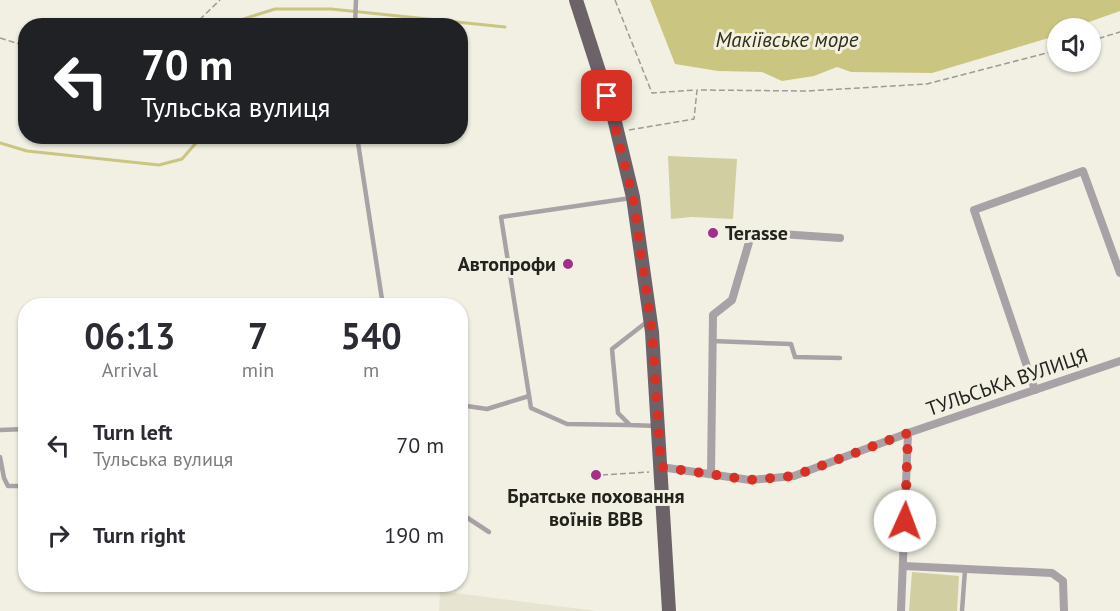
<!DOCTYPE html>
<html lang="en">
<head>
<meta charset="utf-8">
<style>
  body { margin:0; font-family:"PT Sans",sans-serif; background:#f7f7f7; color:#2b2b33; height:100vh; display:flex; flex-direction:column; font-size:22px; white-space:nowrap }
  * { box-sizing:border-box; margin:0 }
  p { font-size:20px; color:#7c7c81 }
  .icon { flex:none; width:33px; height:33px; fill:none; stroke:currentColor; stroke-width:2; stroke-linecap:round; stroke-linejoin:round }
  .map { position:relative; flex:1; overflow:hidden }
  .side { position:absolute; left:18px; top:298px; width:450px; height:294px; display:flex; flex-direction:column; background:#fff; border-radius:24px; box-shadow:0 2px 4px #0004 }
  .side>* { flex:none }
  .top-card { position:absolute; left:18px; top:18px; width:450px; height:126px; border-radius:24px; box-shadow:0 2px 4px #0004; background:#202124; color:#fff; overflow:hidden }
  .fabs { position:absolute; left:1047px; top:18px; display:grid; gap:12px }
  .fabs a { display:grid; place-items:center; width:54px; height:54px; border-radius:50%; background:#fff; box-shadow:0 2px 4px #0004; font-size:30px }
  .pin { position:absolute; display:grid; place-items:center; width:51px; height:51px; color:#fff; margin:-26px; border-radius:12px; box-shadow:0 3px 9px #0006 }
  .me { position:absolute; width:66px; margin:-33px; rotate:2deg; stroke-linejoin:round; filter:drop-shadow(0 0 4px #0008) }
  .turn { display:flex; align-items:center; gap:21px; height:126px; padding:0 24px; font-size:27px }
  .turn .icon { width:78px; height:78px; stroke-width:2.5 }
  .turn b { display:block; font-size:42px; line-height:51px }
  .eta { display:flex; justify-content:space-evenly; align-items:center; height:102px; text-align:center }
  .eta b { font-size:36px; font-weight:800; line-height:42px }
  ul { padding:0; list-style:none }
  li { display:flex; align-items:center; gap:18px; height:90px; padding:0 24px }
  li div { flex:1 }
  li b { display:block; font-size:22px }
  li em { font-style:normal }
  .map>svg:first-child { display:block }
  .built { fill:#e7e5d1 }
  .green { fill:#d1cea1 }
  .water { fill:#cbc582 }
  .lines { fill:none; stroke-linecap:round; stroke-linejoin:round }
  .stream { stroke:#cbc582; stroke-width:3 }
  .path { stroke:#9d9c92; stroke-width:1.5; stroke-dasharray:6 3; stroke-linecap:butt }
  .service { stroke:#a8a2a6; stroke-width:4.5 }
  .minor { stroke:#a8a2a6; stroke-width:8 }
  .primary { stroke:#6c6369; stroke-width:14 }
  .route { stroke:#d93025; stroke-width:10; stroke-dasharray:0 18 }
  .poi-dot { fill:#a32f89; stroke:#f1f0e3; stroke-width:2 }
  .labels { text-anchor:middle; stroke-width:6; stroke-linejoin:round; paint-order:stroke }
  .poi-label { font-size:20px; font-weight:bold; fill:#23231e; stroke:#f1f0e3; text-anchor:start }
  .street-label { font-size:20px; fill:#23231e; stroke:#f1f0e3 }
  .water-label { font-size:21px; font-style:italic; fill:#333012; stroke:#f1f0e3 }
</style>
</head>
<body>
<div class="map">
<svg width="1120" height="611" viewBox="0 0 1120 611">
  <rect width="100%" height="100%" fill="#f1f0e3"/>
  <!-- built -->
  <polygon class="built" points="440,591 597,611 439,611"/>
  <!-- green -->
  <g class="green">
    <polygon points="668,156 737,159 733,219 692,217 671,219"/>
    <polygon points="912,572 959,576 957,611 909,611"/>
  </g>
  <!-- water -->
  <polygon class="water" points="650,0 1120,0 1120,11 1072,28 1058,28 1057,35 1052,37 932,73 851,72 837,67 814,76 782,81 762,72 718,71 675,64"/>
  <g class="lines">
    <!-- stream -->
    <g class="stream">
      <polyline points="237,26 237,21 275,9 331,9 505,27"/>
      <polyline points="0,143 27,151 159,165 182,159 202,136"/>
    </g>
    <!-- path -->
    <g class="path">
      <polyline points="615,0 652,93 695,90"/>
      <polyline points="193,26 220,0"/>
      <polyline points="0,38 26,46"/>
      <polyline points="1090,41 1120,32"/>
      <polyline points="629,130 694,119 697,90 807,91 927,84 1058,50"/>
      <polyline points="602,475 649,472"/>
    </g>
    <!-- service -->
    <g class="service">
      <polyline points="355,26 356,0"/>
      <polyline points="357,136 383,306"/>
      <polyline points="648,321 612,349 618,413 630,425 657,426"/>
      <polyline points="712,341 791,344 795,357 840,358"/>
      <polyline points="460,405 487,409 529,396"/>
      <polyline points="630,425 567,424 531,408 501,217 631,198"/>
      <polyline points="0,430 26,429"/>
      <polyline points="0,457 4,478 8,486 26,486"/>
      <polyline points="460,513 489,532"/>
      <polyline points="962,611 965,570"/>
    </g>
    <!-- minor -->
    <g class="minor">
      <polyline points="1035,390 974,210 1083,171 1120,273"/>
      <polyline points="661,467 750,480 794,476 908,433 1120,361"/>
      <polyline points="711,474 713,315 732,300 752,232 840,238"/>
      <polyline points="904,566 1052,573 1063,581 1064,611"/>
      <polyline points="901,611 908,433"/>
    </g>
    <!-- primary -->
    <polyline class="primary" points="576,0 614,118 633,197 652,332 669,611"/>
  </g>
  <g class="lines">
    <!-- route -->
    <polyline class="route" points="607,96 633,197 652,332 661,467 750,480 794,476 908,433 905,521"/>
  </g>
  <!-- markers -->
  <g class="poi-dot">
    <circle cx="713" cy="233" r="6"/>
    <circle cx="568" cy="264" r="6"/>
    <circle cx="596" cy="475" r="6"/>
  </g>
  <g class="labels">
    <!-- poi labels -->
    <g class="poi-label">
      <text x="725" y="240">Terasse</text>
      <text x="556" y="271" text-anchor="end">Автопрофи</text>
      <text x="596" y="503" text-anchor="middle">Братське поховання<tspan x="596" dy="23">воїнів ВВВ</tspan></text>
    </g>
    <!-- street labels -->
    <g class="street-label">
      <text transform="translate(1007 382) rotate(-19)" y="7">ТУЛЬСЬКА ВУЛИЦЯ</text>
    </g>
    <!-- water labels -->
    <g class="water-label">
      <text x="787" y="47">Макіївське море</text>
    </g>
  </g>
</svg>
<div class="fabs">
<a><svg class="icon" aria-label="sound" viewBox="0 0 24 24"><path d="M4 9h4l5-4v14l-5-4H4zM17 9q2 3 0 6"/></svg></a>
</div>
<div class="pin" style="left:607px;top:96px;background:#d93025"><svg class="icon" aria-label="arrive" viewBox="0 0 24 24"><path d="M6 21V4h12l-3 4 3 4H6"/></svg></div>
<svg class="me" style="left:905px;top:521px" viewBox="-20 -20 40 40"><circle r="19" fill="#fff"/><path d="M0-13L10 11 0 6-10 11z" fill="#d93025"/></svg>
<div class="top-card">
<div class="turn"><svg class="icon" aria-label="left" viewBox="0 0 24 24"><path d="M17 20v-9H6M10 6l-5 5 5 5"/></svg><div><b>70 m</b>Тульська вулиця</div></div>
</div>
<section class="side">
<div class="eta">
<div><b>06:13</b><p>Arrival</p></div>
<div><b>7</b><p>min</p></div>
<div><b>540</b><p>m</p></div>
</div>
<ul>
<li><svg class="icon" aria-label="left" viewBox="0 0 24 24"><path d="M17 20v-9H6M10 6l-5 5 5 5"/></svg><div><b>Turn left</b><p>Тульська вулиця</p></div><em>70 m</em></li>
<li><svg class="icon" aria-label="right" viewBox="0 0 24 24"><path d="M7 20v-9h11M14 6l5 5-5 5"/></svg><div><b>Turn right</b></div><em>190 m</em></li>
</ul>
</section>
</div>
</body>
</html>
